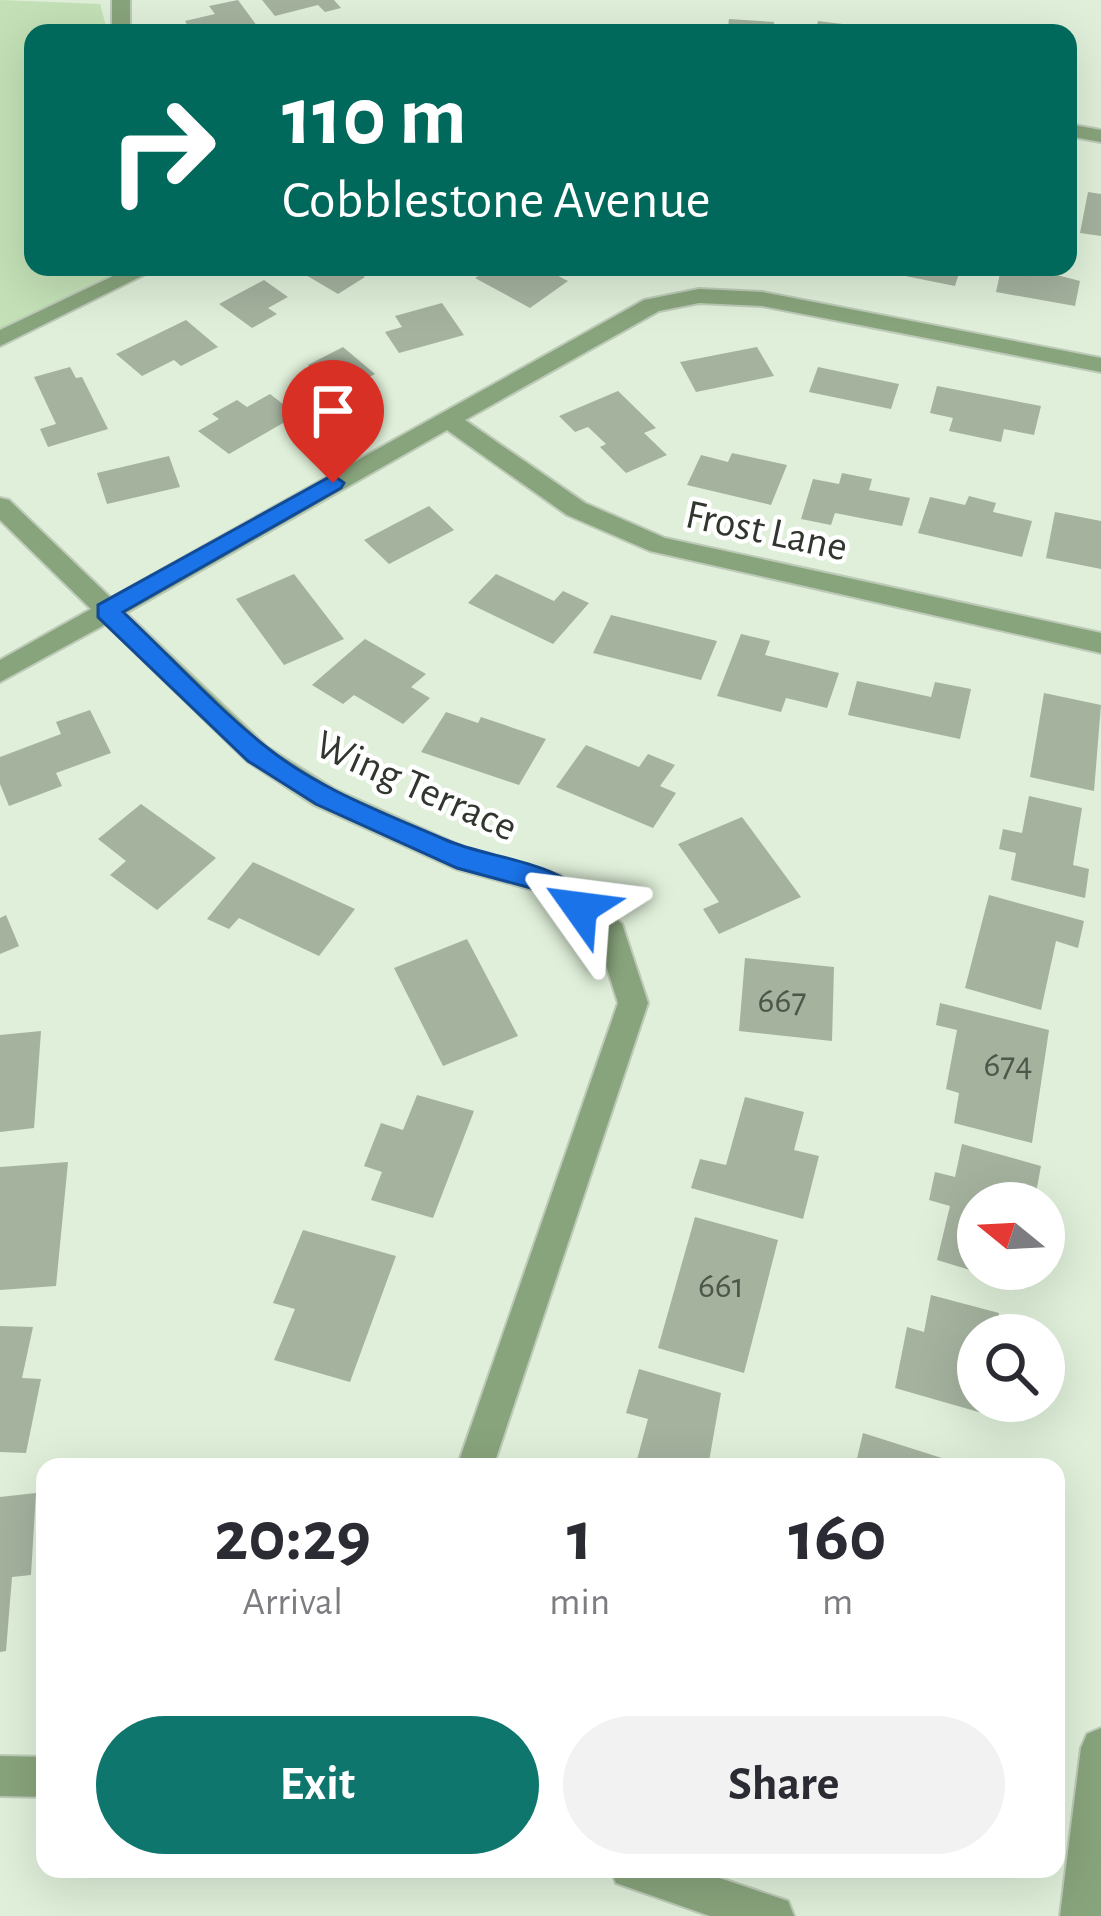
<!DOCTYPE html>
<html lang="en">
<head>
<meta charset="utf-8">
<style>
  body { margin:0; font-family:"Alegreya Sans",sans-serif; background:#f2f2f3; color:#2b2b33; height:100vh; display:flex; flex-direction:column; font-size:45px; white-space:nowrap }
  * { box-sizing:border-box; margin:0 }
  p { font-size:39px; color:#7c7c81 }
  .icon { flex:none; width:66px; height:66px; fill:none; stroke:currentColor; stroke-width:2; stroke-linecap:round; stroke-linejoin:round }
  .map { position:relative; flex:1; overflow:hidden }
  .details { position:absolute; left:36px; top:1458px; width:1029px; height:420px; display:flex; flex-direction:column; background:#fff; border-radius:24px; box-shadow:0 12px 48px #0002 }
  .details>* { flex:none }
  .banner { position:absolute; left:24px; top:24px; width:1053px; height:252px; border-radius:24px; box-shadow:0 12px 48px #0002; background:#00695c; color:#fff; overflow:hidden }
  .needle { width:78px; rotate:288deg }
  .buttons { position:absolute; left:957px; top:1182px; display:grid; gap:24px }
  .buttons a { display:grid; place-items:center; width:108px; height:108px; border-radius:50%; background:#fff; box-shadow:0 12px 48px #0002; font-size:60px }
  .pin { position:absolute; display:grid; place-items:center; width:102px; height:102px; color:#fff; margin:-123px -51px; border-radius:50% 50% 50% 0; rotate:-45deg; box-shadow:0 0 12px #0007 }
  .pin .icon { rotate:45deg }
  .me { position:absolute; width:132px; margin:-66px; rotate:301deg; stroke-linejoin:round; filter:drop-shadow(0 0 9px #0008) }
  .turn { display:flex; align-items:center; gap:42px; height:252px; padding:0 60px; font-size:54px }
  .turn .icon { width:156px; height:156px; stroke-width:2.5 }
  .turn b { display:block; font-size:84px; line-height:102px }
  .eta { display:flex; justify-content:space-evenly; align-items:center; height:204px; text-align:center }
  .eta b { font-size:72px; font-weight:700; line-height:84px }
  .cta { display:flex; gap:24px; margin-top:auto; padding:24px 60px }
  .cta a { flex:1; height:138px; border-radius:72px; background:#0f766e; color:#fff; font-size:48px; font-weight:700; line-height:138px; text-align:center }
  .cta a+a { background:#f2f2f3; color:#2b2b33 }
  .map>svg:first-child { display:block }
  .green { fill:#c3e0b6 }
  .building { fill:#a4b29e }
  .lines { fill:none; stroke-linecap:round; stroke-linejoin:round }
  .minor-casing { stroke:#bccab7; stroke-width:4 }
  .minor { fill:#88a47c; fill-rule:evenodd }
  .route { fill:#1a73e8; stroke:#114b97; stroke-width:3 }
  .labels { text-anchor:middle; stroke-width:9; stroke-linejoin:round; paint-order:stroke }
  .number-label { font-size:36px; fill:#4e564a }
  .street-label { font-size:42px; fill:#31372e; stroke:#fff }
</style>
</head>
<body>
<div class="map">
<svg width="1101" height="1916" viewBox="0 0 1101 1916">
  <rect width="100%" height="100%" fill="#dfefd9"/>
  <!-- green -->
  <polygon class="green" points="0,0 100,4 108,33 33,33 33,267 130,267 0,330"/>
  <!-- building -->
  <g class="building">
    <polygon points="238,0 260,30 192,33 185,21 215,14 209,6"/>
    <polygon points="262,0 334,0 341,8 325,12 318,5 275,16"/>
    <polygon points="729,19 774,22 773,33 707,33 708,26 728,27"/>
    <polygon points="818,21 867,27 865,33 793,33 795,26 816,29"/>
    <polygon points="668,25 669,33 602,33 602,27"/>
    <polygon points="1088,192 1101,194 1101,236 1080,233"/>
    <polygon points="305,267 366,267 357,273 365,277 338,294 299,271"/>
    <polygon points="492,267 541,267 568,281 530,308 475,278"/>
    <polygon points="892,267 961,267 955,286 890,273"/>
    <polygon points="1026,267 1080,281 1075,306 996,292 1001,269 1025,274"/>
    <polygon points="264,280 288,297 268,308 277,314 252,328 219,304"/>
    <polygon points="442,303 464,335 399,353 385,332 402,327 395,316"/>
    <polygon points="186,320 218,347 181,366 174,360 142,376 116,354"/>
    <polygon points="343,347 375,374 320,402 293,380 313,369 308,365"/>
    <polygon points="757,347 774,376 696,392 680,362"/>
    <polygon points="70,367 76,378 82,377 108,429 48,447 40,429 56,424 34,377"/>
    <polygon points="818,367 899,384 891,409 809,392"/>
    <polygon points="937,386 1041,406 1034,435 1004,429 1001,442 949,431 953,418 930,413"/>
    <polygon points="618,391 656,428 644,433 667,455 626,473 600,447 606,444 588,427 575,432 559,416"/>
    <polygon points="270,394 297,415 229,454 198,431 219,419 212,414 237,400 247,407"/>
    <polygon points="732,453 787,465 771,505 687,485 701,455 728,462"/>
    <polygon points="169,456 180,487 107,504 97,473"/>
    <polygon points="842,473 872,479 869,490 910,498 902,526 835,513 831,525 801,519 813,479 839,484"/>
    <polygon points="969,496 996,503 993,512 1032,521 1022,557 918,533 930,497 965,505"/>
    <polygon points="429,506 454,530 389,564 364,540"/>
    <polygon points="1055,512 1101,521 1101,569 1046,558"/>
    <polygon points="294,574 344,639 284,665 236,599"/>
    <polygon points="496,574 554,601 563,591 589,603 553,644 468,603"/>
    <polygon points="611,615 717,641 701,680 593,653"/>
    <polygon points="741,634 770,641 765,655 839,673 827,708 786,698 781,712 717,696"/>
    <polygon points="365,639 426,674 411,687 430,698 403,724 354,695 343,704 312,685"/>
    <polygon points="857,681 931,697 935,682 971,689 960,739 848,715"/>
    <polygon points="1044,693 1101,705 1094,791 1030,777"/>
    <polygon points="90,710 111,753 56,773 62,786 9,806 0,784 0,757 61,734 56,722"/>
    <polygon points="446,712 478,723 481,717 546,739 519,785 421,752"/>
    <polygon points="586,745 639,767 648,754 675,765 660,786 676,793 653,828 556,787"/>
    <polygon points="1029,796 1082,808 1073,865 1089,869 1085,898 1011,880 1016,853 999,849 1003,829 1022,833"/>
    <polygon points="141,804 216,858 157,910 110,875 126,861 98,839"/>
    <polygon points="742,817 801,897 719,934 703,909 719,902 678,844"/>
    <polygon points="253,862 355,909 319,956 239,918 229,929 207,919"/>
    <polygon points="989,895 1084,921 1078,948 1056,941 1041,1010 965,988"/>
    <polygon points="6,915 19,946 0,954 0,918"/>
    <polygon points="467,939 518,1036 443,1066 394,968"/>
    <polygon points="745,958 834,967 832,1041 739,1031"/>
    <polygon points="940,1003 1049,1030 1032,1143 954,1123 959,1093 946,1089 957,1030 936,1025"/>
    <polygon points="41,1031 34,1128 0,1132 0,1035"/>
    <polygon points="417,1095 474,1111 433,1218 371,1200 382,1172 364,1166 381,1123 403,1130"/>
    <polygon points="745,1097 804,1112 794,1150 819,1156 803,1219 691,1188 700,1159 726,1165"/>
    <polygon points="962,1144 1041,1166 1034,1203 1009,1196 1008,1203 978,1203 978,1269 994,1269 993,1277 937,1260 950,1206 929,1200 935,1172 955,1177"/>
    <polygon points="68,1162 56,1286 0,1290 0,1167"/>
    <polygon points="695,1217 778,1240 744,1373 658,1348"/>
    <polygon points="303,1230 396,1256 350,1382 274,1360 295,1309 273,1303"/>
    <polygon points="931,1295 999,1313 995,1335 978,1335 982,1413 895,1388 907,1327 924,1332"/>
    <polygon points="0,1326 33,1327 22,1378 41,1379 26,1453 0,1452"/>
    <polygon points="639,1369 721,1393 708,1467 635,1467 648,1419 626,1413"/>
    <polygon points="863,1433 967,1466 967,1467 855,1467"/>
    <polygon points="36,1493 31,1575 12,1577 6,1651 0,1652 0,1497"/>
  </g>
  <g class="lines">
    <defs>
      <g id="minor">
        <rect x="112" y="0" width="18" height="33"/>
        <polygon points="1068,124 1101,130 1101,142 1068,136"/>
        <polygon points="132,267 160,267 0,346 0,330"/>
        <polygon points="699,289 762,292 1101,358 1101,372 762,306 699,303 659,311 465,420 585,503 665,538 1101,633 1101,653 650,551 567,515 447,430 126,613 267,747 334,789 472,851 560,875 622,924 648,1003 493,1467 457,1467 618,1003 598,940 541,892 456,869 314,805 247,761 106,624 0,682 0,660 91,609 0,520 0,498 9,500 111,598 644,300"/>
        <polygon points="1101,1728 1101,1916 1060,1916 1081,1748 1087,1734"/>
        <polygon points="0,1756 45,1757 45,1797 0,1796"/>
        <polygon points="610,1869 693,1869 788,1901 794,1916 710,1916 616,1883"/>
      </g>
    </defs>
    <!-- minor casing -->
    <use href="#minor" class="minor-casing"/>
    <!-- minor -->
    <use href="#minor" class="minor"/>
  </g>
  <!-- route -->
  <path class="route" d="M333 475 344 483 341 488 123 612C170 656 215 706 265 746 318 789 384 813 446 840 491 860 568 860 594 908L590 915H571L542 891 457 868 316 804 248 761 98 617V605Z"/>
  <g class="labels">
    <!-- number labels -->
    <g class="number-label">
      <text x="782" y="1012">667</text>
      <text x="1008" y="1076">674</text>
      <text x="721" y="1297">661</text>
    </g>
    <!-- street labels -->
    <g class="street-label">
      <text transform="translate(767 529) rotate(12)" y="15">Frost Lane</text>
      <text transform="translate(417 784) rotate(24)" y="15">Wing Terrace</text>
    </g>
  </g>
</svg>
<div class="buttons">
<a><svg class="needle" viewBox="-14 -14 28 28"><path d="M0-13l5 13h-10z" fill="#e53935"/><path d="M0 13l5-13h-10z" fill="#7c7c81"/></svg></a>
<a><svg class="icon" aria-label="search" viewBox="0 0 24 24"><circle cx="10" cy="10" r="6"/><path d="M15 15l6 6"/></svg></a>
</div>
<div class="pin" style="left:333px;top:483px;background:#d93025"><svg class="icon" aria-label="arrive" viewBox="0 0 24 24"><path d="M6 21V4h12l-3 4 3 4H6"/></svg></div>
<svg class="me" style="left:580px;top:908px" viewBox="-20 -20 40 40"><path d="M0-17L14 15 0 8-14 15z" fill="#1a73e8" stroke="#fff" stroke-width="4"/></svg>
<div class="banner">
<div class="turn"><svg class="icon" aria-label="right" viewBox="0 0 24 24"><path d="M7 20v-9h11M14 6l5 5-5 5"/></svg><div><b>110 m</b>Cobblestone Avenue</div></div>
</div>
<section class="details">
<div class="eta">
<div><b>20:29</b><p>Arrival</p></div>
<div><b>1</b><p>min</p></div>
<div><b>160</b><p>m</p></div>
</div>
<div class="cta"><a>Exit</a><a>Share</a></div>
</section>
</div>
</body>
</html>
